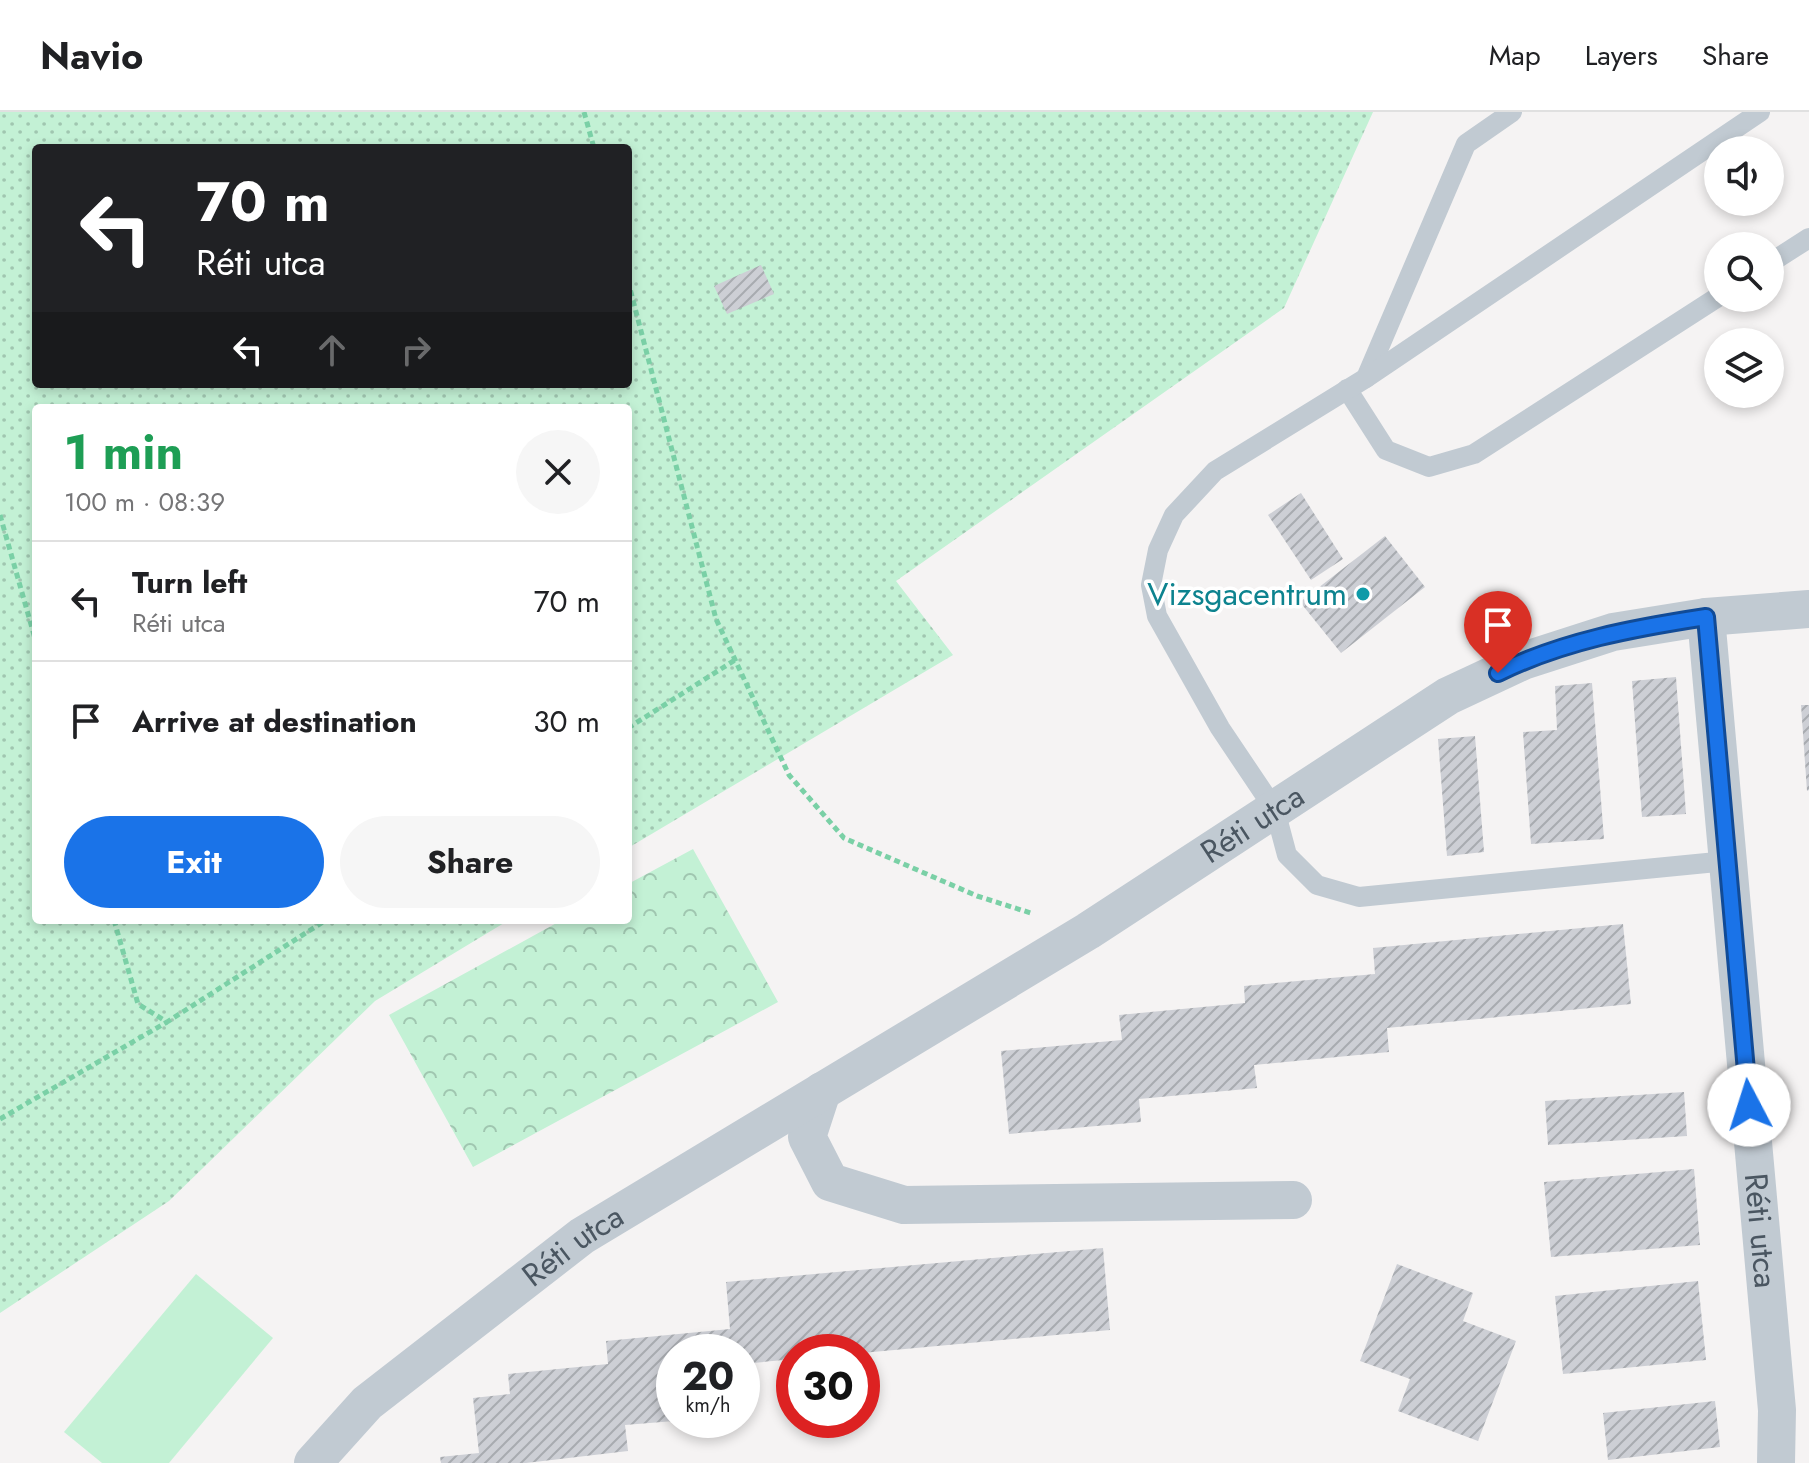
<!DOCTYPE html>
<html lang="en">
<head>
<meta charset="utf-8">
<style>
  body { margin:0; font-family:Jost,sans-serif; background:#f6f6f6; color:#202124; height:100vh; display:flex; flex-direction:column; font-size:30px; white-space:nowrap }
  * { box-sizing:border-box; margin:0 }
  p { font-size:26px; color:#757577 }
  .icon { flex:none; width:44px; height:44px; fill:none; stroke:currentColor; stroke-width:2; stroke-linecap:round; stroke-linejoin:round }
  .map { position:relative; flex:1; overflow:hidden }
  .panel { position:absolute; left:32px; top:292px; width:600px; height:520px; display:flex; flex-direction:column; background:#fff; border-radius:8px; box-shadow:0 4px 12px #0003 }
  .panel>* { flex:none }
  .guide { position:absolute; left:32px; top:32px; width:600px; height:244px; border-radius:8px; box-shadow:0 4px 12px #0003; background:#202124; color:#fff; overflow:hidden }
  .buttons { position:absolute; left:1704px; top:24px; display:grid; gap:16px }
  .buttons a { display:grid; place-items:center; width:80px; height:80px; border-radius:50%; background:#fff; box-shadow:0 4px 12px #0003; font-size:40px }
  .speed { position:absolute; left:656px; top:1222px; display:flex; gap:16px; font-size:40px; font-weight:700; text-align:center }
  .speed>* { display:grid; place-content:center; width:104px; height:104px; border-radius:50%; background:#fff; box-shadow:0 4px 12px #0003; line-height:1 }
  .speed small { font-size:20px; font-weight:400 }
  .speed .limit { border:12px solid #d22; background:#fff; color:#111 }
  .pin { position:absolute; display:grid; place-items:center; width:68px; height:68px; color:#fff; margin:-82px -34px; border-radius:50% 50% 50% 0; rotate:-45deg; box-shadow:0 0 8px #0007 }
  .pin .icon { rotate:45deg }
  .me { position:absolute; width:88px; margin:-44px; rotate:355deg; stroke-linejoin:round; filter:drop-shadow(0 0 6px #0008) }
  .turn { display:flex; align-items:center; gap:28px; height:168px; padding:0 32px; font-size:36px }
  .turn .icon { width:104px; height:104px; stroke-width:2.5 }
  .turn b { display:block; font-size:56px; line-height:68px }
  .lanes { display:flex; align-items:center; height:76px; padding:0 32px; background:#0003; justify-content:center; gap:40px; direction:ltr }
  .lanes .off { opacity:.35 }
  .round { display:grid; place-items:center; flex:none; width:84px; height:84px; border-radius:42px; background:#f6f6f6 }
  .summary { display:flex; align-items:center; justify-content:space-between; height:136px; padding:0 32px }
  h1 { font-size:48px; font-weight:700; line-height:60px; color:#1e9e55 }
  .primary-button { display:flex; gap:16px; margin-top:auto; padding:16px 32px }
  .primary-button a { flex:1; height:92px; border-radius:48px; background:#1a73e8; color:#fff; font-size:32px; font-weight:700; line-height:92px; text-align:center }
  .primary-button a+a { background:#f6f6f6; color:#202124 }
  ul { padding:0; list-style:none }
  li { display:flex; align-items:center; gap:24px; height:120px; padding:0 32px; border-top:2px solid #e0e0e0 }
  li div { flex:1 }
  li b { display:block; font-size:30px }
  li em { font-style:normal }
  header { display:flex; align-items:center; gap:48px; box-sizing:border-box; height:112px; padding:0 40px; background:#fff; border-bottom:2px solid #e0e0e0 }
  header strong { font-size:38px }
  nav { display:flex; gap:44px; margin-inline-start:auto; font-size:28px }
  .map>svg:first-child { display:block }
  .grass { fill:url(#grass-dots); fill-rule:evenodd }
  .forest { fill:url(#forest-crowns) }
  .pitch { fill:#c3f1d5 }
  .building { fill:url(#building-hatch) }
  .lines { fill:none; stroke-linecap:round; stroke-linejoin:round }
  .path { stroke:#7ad0a6; stroke-width:5; stroke-dasharray:6 4; stroke-linecap:butt }
  .service { stroke:#c1cad2; stroke-width:20 }
  .minor { stroke:#c1cad2; stroke-width:38 }
  .route-casing { stroke:#114b97; stroke-width:20 }
  .route { stroke:#1a73e8; stroke-width:14 }
  .culture-dot { fill:#0f9aa8; stroke:#fff; stroke-width:3 }
  .labels { text-anchor:middle; stroke-width:7; stroke-linejoin:round; paint-order:stroke }
  .culture-label { font-size:32px; fill:#0d838f; stroke:#fff; text-anchor:end }
  .street-label { font-size:32px; fill:#4a5661; stroke:#fff }
</style>
</head>
<body>
<header>
<strong>Navio</strong>
<nav><a>Map</a><a>Layers</a><a>Share</a></nav>
</header>
<div class="map">
<svg width="1809" height="1351" viewBox="0 0 1809 1351">
  <defs>
    <pattern id="grass-dots" width="8" height="8" patternUnits="userSpaceOnUse" patternTransform="scale(2)"><rect width="8" height="8" fill="#c3f1d5"/><path d="M2 2h.1M6 6h.1" fill="none" stroke="#a0c6b0" stroke-width="1.8" stroke-linecap="round"/></pattern>
    <pattern id="forest-crowns" width="20" height="18" patternUnits="userSpaceOnUse" patternTransform="scale(2)"><rect width="20" height="18" fill="#c3f1d5"/><path d="M2 6a3 3 0 1 1 6 0M12 15a3 3 0 1 1 6 0" fill="none" stroke="#a0c6b0"/></pattern>
    <pattern id="building-hatch" width="6" height="6" patternUnits="userSpaceOnUse" patternTransform="scale(2)"><rect width="6" height="6" fill="#cdcfd5"/><path d="M-1 1l2-2M0 6l6-6M5 7l2-2" fill="none" stroke="#a8abb0"/></pattern>
  </defs>
  <rect width="100%" height="100%" fill="#f5f3f3"/>
  <!-- grass -->
  <path class="grass" d="M0 0H1373L1284 196 896 469 953 543 628 736V296H36V808H509L375 889 169 1089 0 1201ZM36 36H628V272H36Z"/>
  <!-- forest -->
  <polygon class="forest" points="693,737 778,890 473,1055 389,903 562,808 628,808 628,772"/>
  <!-- pitch -->
  <polygon class="pitch" points="196,1162 273,1226 169,1351 102,1351 64,1320"/>
  <!-- building -->
  <g class="building">
    <polygon points="761,153 774,182 727,202 714,174"/>
    <polygon points="1301,381 1343,447 1311,468 1268,403"/>
    <polygon points="1385,424 1425,475 1341,541 1300,490"/>
    <polygon points="1676,565 1686,702 1642,705 1632,569"/>
    <polygon points="1592,571 1604,727 1531,732 1523,620 1557,618 1555,574"/>
    <polygon points="1801,593 1809,593 1809,678 1807,679"/>
    <polygon points="1475,624 1484,740 1447,744 1438,627"/>
    <polygon points="1623,812 1631,892 1387,916 1389,940 1254,953 1257,976 1139,987 1141,1010 1009,1022 1001,939 1122,928 1119,903 1245,891 1244,874 1375,862 1373,836"/>
    <polygon points="1684,980 1687,1024 1548,1033 1545,989"/>
    <polygon points="1694,1057 1700,1133 1551,1145 1544,1070"/>
    <polygon points="1103,1136 1110,1218 862,1241 794,1240 794,1247 742,1252 742,1240 674,1240 674,1309 625,1313 628,1339 526,1351 441,1351 440,1345 479,1341 473,1286 510,1282 508,1262 608,1252 606,1229 730,1217 726,1170"/>
    <polygon points="1397,1152 1473,1181 1463,1209 1516,1229 1478,1329 1398,1299 1410,1267 1360,1249"/>
    <polygon points="1698,1169 1706,1248 1563,1262 1555,1184"/>
    <polygon points="1715,1289 1720,1335 1608,1348 1603,1301"/>
  </g>
  <g class="lines">
    <!-- path -->
    <g class="path">
      <polyline points="584,0 594,36"/>
      <polyline points="628,169 716,507 789,663 844,726 977,784 1034,802"/>
      <polyline points="0,403 36,530"/>
      <polyline points="628,616 735,548"/>
      <polyline points="114,808 138,892 167,910 326,808"/>
      <polyline points="0,1007 167,910"/>
    </g>
    <!-- service -->
    <g class="service">
      <polyline points="1770,151 1809,126"/>
      <polyline points="1366,266 1466,32 1512,0"/>
      <polyline points="1347,277 1386,338 1429,355 1474,342 1718,185"/>
      <polyline points="1727,749 1359,785 1317,773 1287,743 1275,698 1220,616 1157,504 1151,473 1158,438 1174,403 1215,359 1366,266 1760,0"/>
    </g>
    <!-- minor -->
    <g class="minor">
      <path id="s1" d="M1706 505 1777 1298 1776 1351"/>
      <polyline points="822,979 807,1025 830,1070 904,1093 1293,1088"/>
      <path id="s2" d="M313 1351 367 1291 582 1124 1088 819 1448 584 1523 549 1613 520 1706 505 1809 497"/>
    </g>
  </g>
  <g class="lines">
    <defs>
      <path id="route" d="M1498 561C1563 529 1634 516 1706 505L1749 993"/>
    </defs>
    <!-- route casing -->
    <use href="#route" class="route-casing"/>
    <!-- route -->
    <use href="#route" class="route"/>
  </g>
  <!-- markers -->
  <circle class="culture-dot" cx="1363" cy="482" r="8"/>
  <g class="labels">
    <!-- culture labels -->
    <g class="culture-label">
      <text x="1347" y="493">Vizsgacentrum</text>
    </g>
    <!-- street labels -->
    <g class="street-label">
      <text dy="11" stroke="none"><textPath href="#s2" startOffset="1140">Réti utca</textPath></text>
      <text dy="11" stroke="none"><textPath href="#s1" startOffset="616">Réti utca</textPath></text>
      <text dy="11" stroke="none"><textPath href="#s2" startOffset="340">Réti utca</textPath></text>
    </g>
  </g>
</svg>
<div class="buttons">
<a><svg class="icon" aria-label="sound" viewBox="0 0 24 24"><path d="M4 9h4l5-4v14l-5-4H4zM17 9q2 3 0 6"/></svg></a>
<a><svg class="icon" aria-label="search" viewBox="0 0 24 24"><circle cx="10" cy="10" r="6"/><path d="M15 15l6 6"/></svg></a>
<a><svg class="icon" aria-label="layers" viewBox="0 0 24 24"><path d="M12 4l9 5-9 5-9-5zM3 14l9 5 9-5"/></svg></a>
</div>
<div class="speed"><div>20<small>km/h</small></div><div class="limit">30</div></div>
<div class="pin" style="left:1498px;top:561px;background:#d93025"><svg class="icon" aria-label="arrive" viewBox="0 0 24 24"><path d="M6 21V4h12l-3 4 3 4H6"/></svg></div>
<svg class="me" style="left:1749px;top:993px" viewBox="-20 -20 40 40"><circle r="19" fill="#fff"/><path d="M0-13L10 11 0 6-10 11z" fill="#1a73e8"/></svg>
<div class="guide">
<div class="turn"><svg class="icon" aria-label="left" viewBox="0 0 24 24"><path d="M17 20v-9H6M10 6l-5 5 5 5"/></svg><div><b>70 m</b>Réti utca</div></div>
<div class="lanes"><svg class="icon" aria-label="left" viewBox="0 0 24 24"><path d="M17 20v-9H6M10 6l-5 5 5 5"/></svg><svg class="icon off" aria-label="ahead" viewBox="0 0 24 24"><path d="M12 20V5M6 11l6-6 6 6"/></svg><svg class="icon off" aria-label="right" viewBox="0 0 24 24"><path d="M7 20v-9h11M14 6l5 5-5 5"/></svg></div>
</div>
<section class="panel">
<div class="summary"><div><h1>1 min</h1><p>100 m · 08:39</p></div><a class="round"><svg class="icon" aria-label="close" viewBox="0 0 24 24"><path d="M6 6l12 12M18 6L6 18"/></svg></a></div>
<ul>
<li><svg class="icon" aria-label="left" viewBox="0 0 24 24"><path d="M17 20v-9H6M10 6l-5 5 5 5"/></svg><div><b>Turn left</b><p>Réti utca</p></div><em>70 m</em></li>
<li><svg class="icon" aria-label="arrive" viewBox="0 0 24 24"><path d="M6 21V4h12l-3 4 3 4H6"/></svg><div><b>Arrive at destination</b></div><em>30 m</em></li>
</ul>
<div class="primary-button"><a>Exit</a><a>Share</a></div>
</section>
</div>
</body>
</html>
